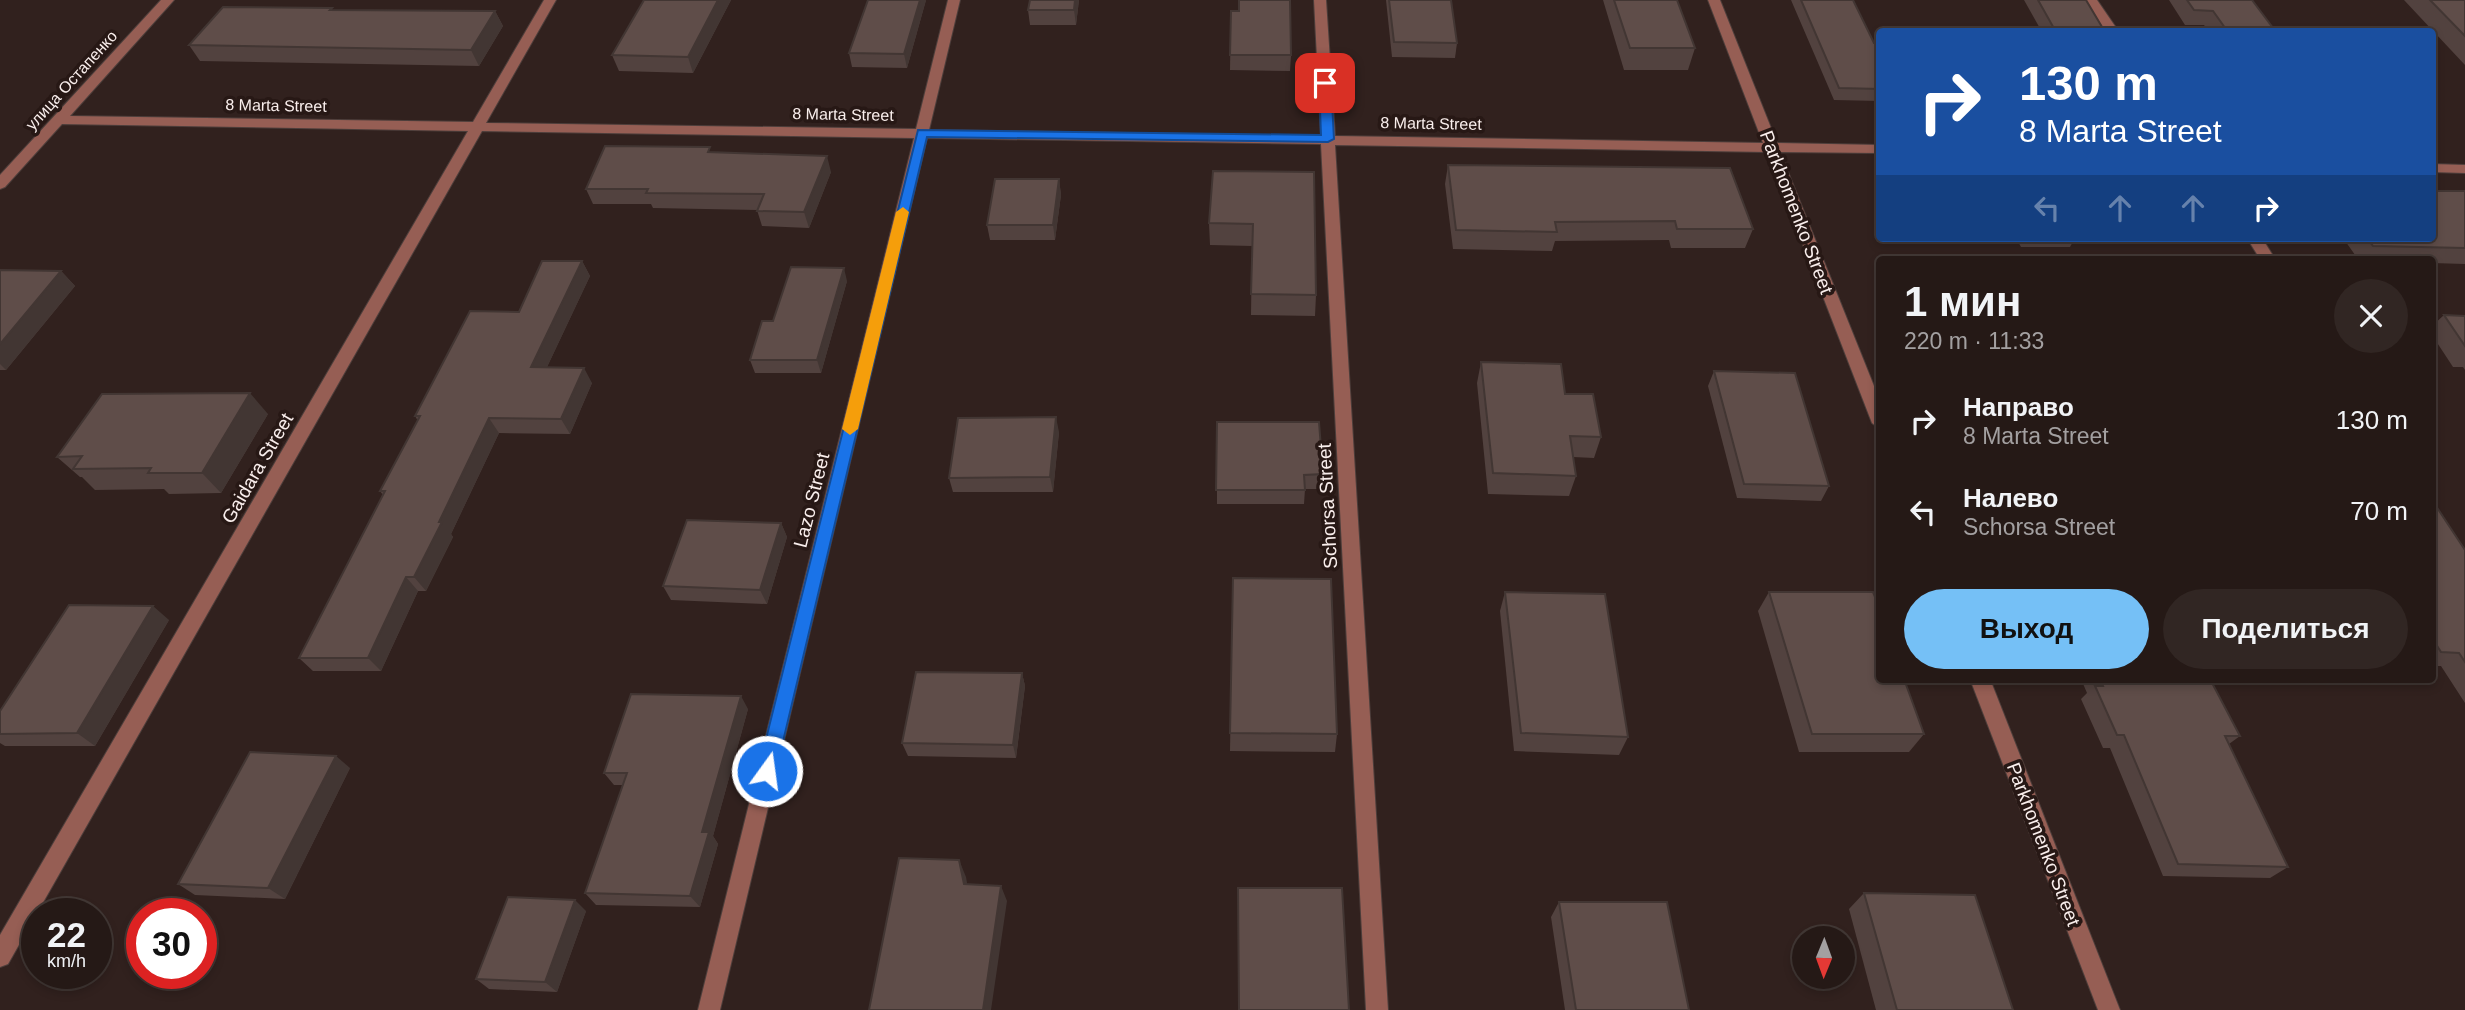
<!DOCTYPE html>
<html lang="ru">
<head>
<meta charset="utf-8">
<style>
  body { margin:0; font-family:Helvetica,sans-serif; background:#312623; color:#f1f3f6; height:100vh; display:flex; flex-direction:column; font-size:26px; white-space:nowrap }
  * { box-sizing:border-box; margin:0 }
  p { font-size:23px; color:#a3a0a1 }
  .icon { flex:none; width:38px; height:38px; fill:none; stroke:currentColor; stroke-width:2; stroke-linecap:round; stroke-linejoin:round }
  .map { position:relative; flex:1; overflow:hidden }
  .sheet { position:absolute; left:1876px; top:256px; width:560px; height:427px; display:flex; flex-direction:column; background:#251916; border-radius:7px; box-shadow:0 4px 10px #0003,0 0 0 2px #423835 }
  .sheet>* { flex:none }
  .hud { position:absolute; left:1876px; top:28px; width:560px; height:214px; border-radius:7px; box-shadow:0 4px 10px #0003,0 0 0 2px #423835; background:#1a4fa0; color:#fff; overflow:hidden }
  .needle { width:46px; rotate:181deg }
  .fabs { position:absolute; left:1792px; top:926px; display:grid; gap:14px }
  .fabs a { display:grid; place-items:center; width:63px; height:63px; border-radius:50%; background:#251916; box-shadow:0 4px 10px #0003,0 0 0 2px #423835; font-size:35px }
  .speed { position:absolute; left:21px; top:898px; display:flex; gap:14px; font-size:35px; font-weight:700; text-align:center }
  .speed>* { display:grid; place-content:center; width:91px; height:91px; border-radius:50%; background:#251916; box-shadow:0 4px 10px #0003,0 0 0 2px #423835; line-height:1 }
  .speed small { font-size:18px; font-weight:400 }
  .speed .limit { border:10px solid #d22; background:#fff; color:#111 }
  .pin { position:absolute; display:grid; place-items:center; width:60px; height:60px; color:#fff; margin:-30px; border-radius:14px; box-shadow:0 4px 10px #0006 }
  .me { position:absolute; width:77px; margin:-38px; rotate:14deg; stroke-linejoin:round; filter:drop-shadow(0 0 5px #0008) }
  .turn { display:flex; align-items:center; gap:24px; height:147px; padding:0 28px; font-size:32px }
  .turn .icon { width:91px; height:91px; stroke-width:2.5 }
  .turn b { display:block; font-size:49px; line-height:60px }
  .lanes { display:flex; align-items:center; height:66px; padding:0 28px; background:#0003; justify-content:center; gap:35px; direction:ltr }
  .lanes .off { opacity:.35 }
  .round { display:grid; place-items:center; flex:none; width:74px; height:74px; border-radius:37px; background:#312623 }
  .head { display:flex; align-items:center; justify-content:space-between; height:119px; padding:0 28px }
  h1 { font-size:42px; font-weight:700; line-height:52px }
  .cta { display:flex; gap:14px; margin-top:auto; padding:14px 28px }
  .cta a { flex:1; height:80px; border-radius:42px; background:#75c0f6; color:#111; font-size:28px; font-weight:700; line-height:80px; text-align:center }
  .cta a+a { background:#312623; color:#f1f3f6 }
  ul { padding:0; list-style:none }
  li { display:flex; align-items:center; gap:21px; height:91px; padding:0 28px }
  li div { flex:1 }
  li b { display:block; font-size:26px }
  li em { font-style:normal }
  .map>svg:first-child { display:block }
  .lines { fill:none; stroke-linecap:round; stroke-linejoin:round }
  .minor-casing { stroke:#4d3e3b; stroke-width:2 }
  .minor { fill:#965e54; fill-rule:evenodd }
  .wall { fill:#52423f }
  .shaded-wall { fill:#423633 }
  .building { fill:#5f4d49; stroke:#423633; stroke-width:2 }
  .route { fill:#1a73e8; stroke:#114b97; stroke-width:2 }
  .slow { fill:#f59e0b }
  .labels { text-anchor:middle; stroke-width:7; stroke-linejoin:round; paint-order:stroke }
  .far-street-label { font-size:16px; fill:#f9eeec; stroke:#271815 }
  .street-label { font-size:19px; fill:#f9eeec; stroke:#271815 }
</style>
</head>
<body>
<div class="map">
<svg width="2465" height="1010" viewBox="0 0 2465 1010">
  <rect width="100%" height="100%" fill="#31211e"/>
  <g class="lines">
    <defs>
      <g id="minor">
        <polygon points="161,0 174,0 70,116 473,122 544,0 556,0 486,123 916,129 948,0 960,0 929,130 1321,136 1314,0 1326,0 1335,136 1763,143 1708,0 1720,0 1777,143 1880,145 1880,153 1780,152 1880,401 1880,429 1872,423 1767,152 1335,145 1388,1010 1366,1010 1321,144 927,138 720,1010 698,1010 914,138 482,131 8,964 0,967 0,935 468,131 62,124 5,187 0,189 0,175"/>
        <polygon points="2085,0 2097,0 2119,32 2106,32"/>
        <polygon points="2432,164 2465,165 2465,173 2432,172"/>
        <polygon points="2247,238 2262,238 2275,259 2260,259"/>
        <polygon points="1970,679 1990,679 2120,1010 2098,1010"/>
      </g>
    </defs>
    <!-- minor casing -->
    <use href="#minor" class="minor-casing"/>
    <!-- minor -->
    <use href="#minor" class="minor"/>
  </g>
  <!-- wall -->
  <g class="wall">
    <polygon points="644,0 731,0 693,73 619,71 612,55"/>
    <polygon points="926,0 907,68 852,67 849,53"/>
    <polygon points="1030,0 1079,0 1076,25 1030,25 1028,10"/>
    <polygon points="1386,0 1451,0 1457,43 1455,58 1392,57"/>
    <polygon points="1603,0 1677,0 1695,48 1688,70 1624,70"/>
    <polygon points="1791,0 1853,0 1874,43 1880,43 1880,101 1834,100"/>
    <polygon points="2024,0 2086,0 2105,32 2042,32"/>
    <polygon points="2169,0 2252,0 2276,32 2209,32 2204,25 2185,25"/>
    <polygon points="2404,0 2465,0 2465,65"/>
    <polygon points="333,10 495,11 503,26 479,66 200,61 189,45"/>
    <polygon points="1231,11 1291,55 1290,71 1230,70"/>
    <polygon points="713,152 831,172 809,228 762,226 757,210 653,208 651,204 593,204 586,189"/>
    <polygon points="1448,165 1753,229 1745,248 1671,248 1669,240 1555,241 1552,251 1453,249 1445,184"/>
    <polygon points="1880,169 1880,195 1874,182"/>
    <polygon points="1213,171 1316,295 1315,316 1251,315 1252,246 1210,245 1209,223"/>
    <polygon points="1059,179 1061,195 1055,240 990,240 987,225"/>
    <polygon points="2465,191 2465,264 2432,263 2432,259 2358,259 2343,238 2432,238"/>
    <polygon points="2016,238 2075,238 2070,247 2021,247"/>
    <polygon points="582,261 590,276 547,367 592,383 570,434 499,433 451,534 453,537 426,591 418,591 381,671 313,671 299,658 383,495 380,491 418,421 415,416 519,312"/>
    <polygon points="0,270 61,271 75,286 6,370 0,370"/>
    <polygon points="847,281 821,373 755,373 750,360 773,321"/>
    <polygon points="2444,315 2465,316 2465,370 2463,367 2453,367 2432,335 2432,326"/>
    <polygon points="1481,362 1565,394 1601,437 1594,458 1573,457 1576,476 1569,496 1488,494 1477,383"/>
    <polygon points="1714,371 1829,486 1821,501 1737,498 1708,386"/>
    <polygon points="268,414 221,493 169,494 164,489 95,490 82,477 80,477 57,457"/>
    <polygon points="1217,422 1323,474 1321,489 1305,489 1304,504 1217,504"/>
    <polygon points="1059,432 1053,492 953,492 949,478"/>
    <polygon points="2432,500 2465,550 2465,703 2441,666 2432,666"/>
    <polygon points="781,523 787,537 767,604 671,600 663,586"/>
    <polygon points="1233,578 1337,734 1335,752 1230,751"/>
    <polygon points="1505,592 1628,737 1619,755 1514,751 1500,611"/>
    <polygon points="1769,592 1924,734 1909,752 1799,752 1758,611"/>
    <polygon points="169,620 95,746 5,746 0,743 0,711"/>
    <polygon points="1022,673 1025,686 1016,758 908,756 902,743"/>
    <polygon points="2081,679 2210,679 2240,736 2229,744 2288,867 2270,878 2163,876 2110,748 2103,748 2081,699 2087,693"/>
    <polygon points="748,709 713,836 718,844 700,907 596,905 585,893 623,785 614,785 604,773"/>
    <polygon points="350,768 285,899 195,895 178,884"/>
    <polygon points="1864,893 2013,1010 1876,1010 1849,909"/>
    <polygon points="1559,902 1689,1010 1565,1010 1551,917"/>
    <polygon points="586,911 557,992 489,989 476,979"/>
  </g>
  <!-- shaded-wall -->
  <g class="shaded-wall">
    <polygon points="718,0 731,0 693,73 688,57"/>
    <polygon points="920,0 926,0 907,68 904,54"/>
    <polygon points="1075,0 1079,0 1076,25 1074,10"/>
    <polygon points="495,11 503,26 479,66 471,50"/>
    <polygon points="827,156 831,172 809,228 804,212"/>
    <polygon points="1059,179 1061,195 1055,240 1053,225"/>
    <polygon points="582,261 590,276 540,382 531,367"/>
    <polygon points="844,268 847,281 821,373 817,360"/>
    <polygon points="61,271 75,286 6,370 0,364 0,344"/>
    <polygon points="584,368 592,383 570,434 561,419"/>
    <polygon points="250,393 268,414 221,493 202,473"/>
    <polygon points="1056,417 1059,432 1053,492 1050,477"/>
    <polygon points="489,418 499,433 451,534 453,537 426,591 414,577 439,522"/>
    <polygon points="781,523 787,537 767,604 760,590"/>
    <polygon points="406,577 418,591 381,671 368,658"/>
    <polygon points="153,606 169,620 95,746 77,733"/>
    <polygon points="1022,673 1025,686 1016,758 1013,745"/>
    <polygon points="741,696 748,709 713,836 718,844 700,907 690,896 702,832"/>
    <polygon points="336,756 350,768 285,899 268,888"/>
    <polygon points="959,860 966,877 970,900 964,884"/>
    <polygon points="1001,886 1007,901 991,1010 983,1010"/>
    <polygon points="575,900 586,911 557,992 545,982"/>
  </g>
  <!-- building -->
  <g class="building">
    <polygon points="644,0 718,0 688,57 612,55"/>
    <polygon points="868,0 920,0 904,54 849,53"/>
    <polygon points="1030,0 1075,0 1074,10 1028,10"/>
    <polygon points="1239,0 1290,0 1291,55 1230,55 1231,11 1239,11"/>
    <polygon points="1389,0 1451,0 1457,43 1394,42"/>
    <polygon points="1614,0 1677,0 1695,48 1630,48"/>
    <polygon points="1801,0 1853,0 1874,43 1880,43 1880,89 1839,88"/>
    <polygon points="2038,0 2086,0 2105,32 2056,32"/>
    <polygon points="2187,0 2252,0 2276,32 2228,32 2213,11 2194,10"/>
    <polygon points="2430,0 2465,0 2465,36"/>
    <polygon points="223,7 332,8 330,10 495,11 471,50 189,45"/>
    <polygon points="605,146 710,147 708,152 827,156 804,212 757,211 764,194 646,193 648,189 586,189"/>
    <polygon points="1448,165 1730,168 1753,229 1677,229 1675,221 1555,222 1557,232 1456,230"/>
    <polygon points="1213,171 1314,172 1316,295 1251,294 1253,224 1209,223"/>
    <polygon points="995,179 1059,179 1053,225 987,225"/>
    <polygon points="2432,191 2465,191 2465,248 2373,246 2367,238 2432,238"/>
    <polygon points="542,261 582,261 531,367 584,368 561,419 489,418 439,522 442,522 414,577 406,577 368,658 299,658 385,491 380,491 420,416 415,416 470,311 519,312"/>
    <polygon points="791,267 844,268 817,360 750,360 762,321 773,321"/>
    <polygon points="0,270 61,271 0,344"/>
    <polygon points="2444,315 2465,316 2465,346"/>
    <polygon points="1481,362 1561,364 1565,394 1593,394 1601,437 1570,436 1576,476 1493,473"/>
    <polygon points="1714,371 1795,373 1829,486 1744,484"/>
    <polygon points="250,393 202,473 148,473 151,468 73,469 82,456 57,457 102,394"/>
    <polygon points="1056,417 1050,477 949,478 958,418"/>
    <polygon points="1217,422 1319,422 1323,474 1304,475 1305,490 1216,490"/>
    <polygon points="2432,500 2465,550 2465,662 2459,653 2441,652 2432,638"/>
    <polygon points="687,520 781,523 760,590 663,586"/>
    <polygon points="1233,578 1331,579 1337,734 1230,733"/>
    <polygon points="1505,592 1605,594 1628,737 1521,733"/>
    <polygon points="1769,592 1873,592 1880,609 1880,679 1904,679 1924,734 1812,734"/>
    <polygon points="69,605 153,606 77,733 0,734 0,711"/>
    <polygon points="916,672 1022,673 1013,745 902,743"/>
    <polygon points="2100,679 2210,679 2240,736 2225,736 2288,867 2178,864 2124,735 2117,735 2095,686 2103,686"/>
    <polygon points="631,694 741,696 702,832 709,832 690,896 585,893 627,773 604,773"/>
    <polygon points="250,752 336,756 268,888 178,884"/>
    <polygon points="899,858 959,860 964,884 1001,886 983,1010 869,1010"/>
    <polygon points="1238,888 1342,888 1349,1010 1239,1010"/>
    <polygon points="1864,893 1975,895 2013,1010 1897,1010"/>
    <polygon points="508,897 575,900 545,982 476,979"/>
    <polygon points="1559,902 1667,902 1689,1010 1576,1010"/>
  </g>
  <!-- route -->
  <polygon class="route" points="1325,80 1331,83 1334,139 1328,142 927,137 776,771 773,777 767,779 760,777 758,771 918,130 1321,135 1319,83"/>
  <!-- slow -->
  <polygon class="slow" points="903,207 909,212 858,429 850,435 842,429 896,212"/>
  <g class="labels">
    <!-- far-street labels -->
    <g class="far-street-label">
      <text transform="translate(71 80) rotate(-48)" y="6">улица Остапенко</text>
      <text transform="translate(276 105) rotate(1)" y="6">8 Marta Street</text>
      <text transform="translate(843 114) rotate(1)" y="6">8 Marta Street</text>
      <text transform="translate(1431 123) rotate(1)" y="6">8 Marta Street</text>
    </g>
    <!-- street labels -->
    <g class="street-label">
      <text transform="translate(1797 212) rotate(69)" y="7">Parkhomenko Street</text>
      <text transform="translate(257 468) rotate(-60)" y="7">Gaidara Street</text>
      <text transform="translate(811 500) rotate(-76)" y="7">Lazo Street</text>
      <text transform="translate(1327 506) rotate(-93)" y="7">Schorsa Street</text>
      <text transform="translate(2044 844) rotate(69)" y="7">Parkhomenko Street</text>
    </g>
  </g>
</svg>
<div class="fabs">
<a><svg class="needle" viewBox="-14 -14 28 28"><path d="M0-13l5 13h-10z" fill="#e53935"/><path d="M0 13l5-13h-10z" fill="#a3a0a1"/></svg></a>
</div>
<div class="speed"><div>22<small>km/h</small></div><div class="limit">30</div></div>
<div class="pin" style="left:1325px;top:83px;background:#d93025"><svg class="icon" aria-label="arrive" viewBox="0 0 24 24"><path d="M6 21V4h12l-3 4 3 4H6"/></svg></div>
<svg class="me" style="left:767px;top:771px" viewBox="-20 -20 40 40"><circle r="17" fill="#1a73e8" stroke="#fff" stroke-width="3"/><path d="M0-11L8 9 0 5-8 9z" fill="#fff"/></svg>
<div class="hud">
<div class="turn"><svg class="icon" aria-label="right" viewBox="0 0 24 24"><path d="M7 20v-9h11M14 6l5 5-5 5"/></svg><div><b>130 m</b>8 Marta Street</div></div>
<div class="lanes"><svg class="icon off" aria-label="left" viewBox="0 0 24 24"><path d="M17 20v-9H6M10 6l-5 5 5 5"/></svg><svg class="icon off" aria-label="ahead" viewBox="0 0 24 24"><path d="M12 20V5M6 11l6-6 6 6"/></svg><svg class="icon off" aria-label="ahead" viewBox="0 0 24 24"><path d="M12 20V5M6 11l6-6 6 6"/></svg><svg class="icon" aria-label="right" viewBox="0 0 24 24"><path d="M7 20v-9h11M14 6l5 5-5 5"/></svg></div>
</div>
<section class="sheet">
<div class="head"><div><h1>1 мин</h1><p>220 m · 11:33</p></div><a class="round"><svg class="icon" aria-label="close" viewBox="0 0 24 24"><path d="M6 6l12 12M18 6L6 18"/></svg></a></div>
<ul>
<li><svg class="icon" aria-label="right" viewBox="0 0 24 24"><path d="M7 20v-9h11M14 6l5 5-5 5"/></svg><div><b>Направо</b><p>8 Marta Street</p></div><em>130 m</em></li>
<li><svg class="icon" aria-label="left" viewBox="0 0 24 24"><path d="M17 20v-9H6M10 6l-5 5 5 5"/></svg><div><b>Налево</b><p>Schorsa Street</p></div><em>70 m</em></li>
</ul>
<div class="cta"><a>Выход</a><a>Поделиться</a></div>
</section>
</div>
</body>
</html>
